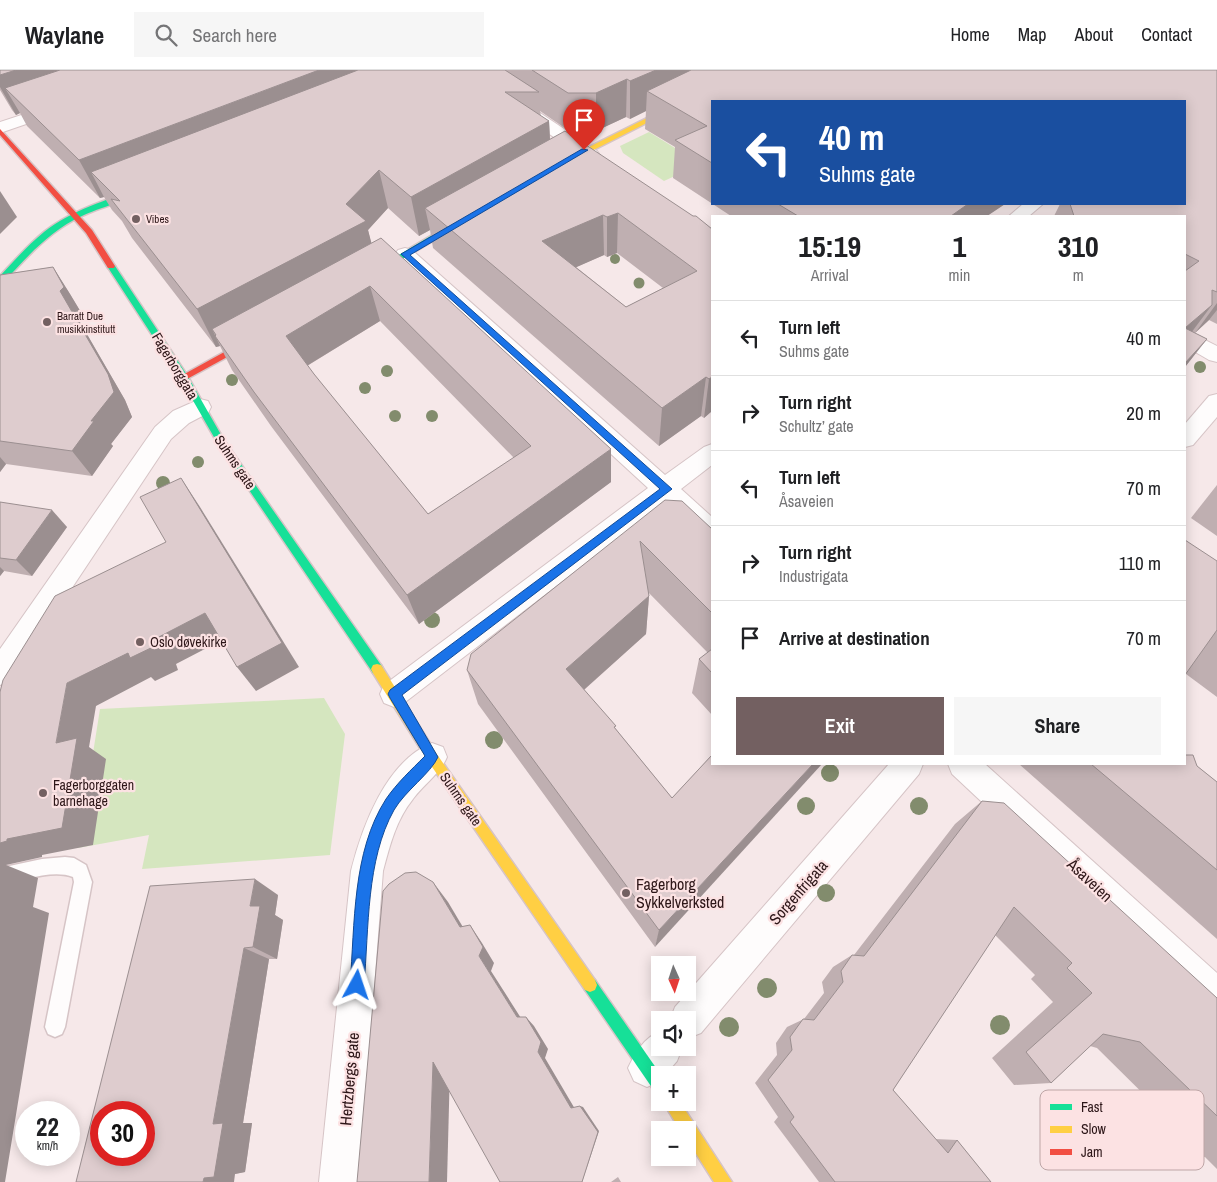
<!DOCTYPE html>
<html lang="en">
<head>
<meta charset="utf-8">
<style>
  body { margin:0; font-family:"Archivo Narrow",sans-serif; background:#f6f6f6; color:#202124; height:100vh; display:flex; flex-direction:column; font-size:19px; white-space:nowrap }
  * { box-sizing:border-box; margin:0 }
  p { font-size:16px; color:#757577 }
  .icon { flex:none; width:28px; height:28px; fill:none; stroke:currentColor; stroke-width:2; stroke-linecap:round; stroke-linejoin:round }
  .map { position:relative; flex:1; overflow:hidden }
  .sheet { position:absolute; left:711px; top:145px; width:475px; height:550px; display:flex; flex-direction:column; background:#fff; border-radius:0px; box-shadow:0 2px 12px #0003 }
  .sheet>* { flex:none }
  .banner { position:absolute; left:711px; top:30px; width:475px; height:105px; border-radius:0px; box-shadow:0 2px 12px #0003; background:#1a4fa0; color:#fff; overflow:hidden }
  .needle { width:32px; rotate:177deg }
  .fabs { position:absolute; left:651px; top:886px; display:grid; gap:10px }
  .fabs a { display:grid; place-items:center; width:45px; height:45px; border-radius:0px; background:#fff; box-shadow:0 2px 12px #0003; font-size:25px }
  .speed { position:absolute; left:15px; top:1031px; display:flex; gap:10px; font-size:25px; font-weight:700; text-align:center }
  .speed>* { display:grid; place-content:center; width:65px; height:65px; border-radius:50%; background:#fff; box-shadow:0 2px 12px #0003; line-height:1 }
  .speed small { font-size:12px; font-weight:400 }
  .speed .limit { border:8px solid #d22; background:#fff; color:#111 }
  .pin { position:absolute; display:grid; place-items:center; width:42px; height:42px; color:#fff; margin:-51px -21px; border-radius:50% 50% 50% 0; rotate:-45deg; box-shadow:0 0 5px #0007 }
  .pin .icon { rotate:45deg }
  .me { position:absolute; width:55px; margin:-28px; rotate:5deg; stroke-linejoin:round; filter:drop-shadow(0 0 4px #0008) }
  .turn { display:flex; align-items:center; gap:18px; height:105px; padding:0 25px; font-size:22px }
  .turn .icon { width:65px; height:65px; stroke-width:2.5 }
  .turn b { display:block; font-size:35px; line-height:42px }
  .eta { display:flex; justify-content:space-evenly; align-items:center; height:85px; text-align:center }
  .eta b { font-size:30px; font-weight:800; line-height:35px }
  .action { display:flex; gap:10px; margin-top:auto; padding:10px 25px }
  .action a { flex:1; height:58px; border-radius:0px; background:#736061; color:#fff; font-size:20px; font-weight:800; line-height:58px; text-align:center }
  .action a+a { background:#f6f6f6; color:#202124 }
  ul { padding:0; list-style:none }
  li { display:flex; align-items:center; gap:15px; height:75px; padding:0 25px; border-top:1px solid #e0e0e0 }
  li div { flex:1 }
  li b { display:block; font-size:19px }
  li em { font-style:normal }
  header { display:flex; align-items:center; gap:30px; box-sizing:border-box; height:70px; padding:0 25px; background:#fff; border-bottom:1px solid #e0e0e0 }
  header strong { font-size:24px }
  nav { display:flex; gap:28px; margin-inline-start:auto; font-size:18px }
  .search { width:350px; height:45px; background:#f6f6f6; display:flex; align-items:center; gap:12px; box-sizing:border-box; padding:0 18px; border-radius:0px; color:#757577; font-size:19px }
  .map>svg:first-child { display:block }
  .green { fill:#d5e6bf }
  .lines { fill:none; stroke-linecap:round; stroke-linejoin:round }
  .lane-casing { stroke:#d6c4c6; stroke-width:3 }
  .street-casing { stroke:#d6c4c6; stroke-width:2 }
  .fast-casing { stroke:#d6c4c6; stroke-width:3 }
  .slow-casing { stroke:#d6c4c6; stroke-width:3 }
  .jam-casing { stroke:#d6c4c6; stroke-width:3 }
  .lane { fill:#fefcfc; fill-rule:evenodd }
  .street { fill:#fefcfc; fill-rule:evenodd }
  .fast { fill:#16e098; fill-rule:evenodd }
  .slow { fill:#ffcf43; fill-rule:evenodd }
  .jam { fill:#f24e42; fill-rule:evenodd }
  .tree { fill:#828c6d }
  .wall { fill:#bfafb1; fill-rule:evenodd }
  .shaded-wall { fill:#9b8f90 }
  .building { fill:#deccce; stroke:#9b8f90; fill-rule:evenodd }
  .route { fill:#1a73e8; stroke:#114b97 }
  .poi-dot { fill:#736061; stroke:#fce2e3; stroke-width:2 }
  .labels { text-anchor:middle; stroke-width:4.5; stroke-linejoin:round; paint-order:stroke }
  .far-poi-label { font-size:11px; fill:#2d1618; stroke:#fce2e3; text-anchor:start }
  .street-label { font-size:14px; fill:#2d1618; stroke:#fce2e3 }
  .poi-label { font-size:14px; fill:#2d1618; stroke:#fce2e3; text-anchor:start }
  .near-street-label { font-size:16px; fill:#2d1618; stroke:#fce2e3 }
  .near-poi-label { font-size:16px; fill:#2d1618; stroke:#fce2e3; text-anchor:start }
  .key { fill:#fce2e3; stroke:#bea5a6; stroke-width:1 }
  .key-label { font-size:14px; fill:#2d1618 }
</style>
</head>
<body>
<header>
<strong>Waylane</strong>
<div class="search"><svg class="icon" aria-label="search" viewBox="0 0 24 24"><circle cx="10" cy="10" r="6"/><path d="M15 15l6 6"/></svg>Search here</div>
<nav><a>Home</a><a>Map</a><a>About</a><a>Contact</a></nav>
</header>
<div class="map">
<svg width="1217" height="1112" viewBox="0 0 1217 1112">
  <rect width="100%" height="100%" fill="#f6e8e9"/>
  <!-- green -->
  <g class="green">
    <polygon points="649,62 701,94 664,111 623,83 620,76"/>
    <polygon points="324,628 345,664 330,785 142,799 149,765 78,778 100,639"/>
  </g>
  <g class="lines">
    <defs>
      <path id="lane" d="M65 787 74 788 86 795 92 812 65 957 62 964 55 967 48 964 45 957 74 812 73 807C52 799 21 811 0 816V798L42 789Z"/>
      <g id="street">
        <polygon points="458,0 476,0 597,81 600,85 597,89 591,90 585,89"/>
        <polygon points="58,33 64,35 66,38 64,41 0,63 0,52"/>
        <polygon points="1023,134 1043,134 1029,146 1009,146"/>
        <polygon points="405,178 412,180 665,405 704,377 712,374 712,395 681,419 712,447 712,472 703,469 664,433 404,633 394,637 384,633 380,624 384,615 648,418 398,188 395,184 398,180"/>
        <polygon points="1185,260 1217,276 1217,292 1209,290 1185,276"/>
        <polygon points="1217,324 1217,347 1193,375 1185,377 1185,354 1209,326"/>
        <polygon points="200,329 208,331 211,337 208,343 189,353 171,369 10,611 0,615 0,579 155,357 173,341"/>
        <path d="M432 673 443 677 447 687C440 704 424 714 413 729 396 750 390 775 383 801L359 1112H319L351 801C362 757 386 691 432 673Z"/>
        <polygon points="889,694 923,694 919,704 701,963 688,968 688,950 670,950 675,937"/>
        <polygon points="948,694 985,694 1217,903 1217,945 1204,940 952,704"/>
        <path d="M660 961V978H682L677 991 665 1005H660V1011L647 1017 634 1011 628 998C635 983 644 968 660 961Z"/>
      </g>
      <g id="fast">
        <path d="M139 118 146 120C133 129 98 138 82 146 49 161 27 187 3 213L0 214V206C14 191 28 175 44 162 72 140 107 130 139 118Z"/>
        <polygon points="461,148 468,150 372,207 365,205"/>
        <polygon points="108,194 115,196 187,305 224,370 381,595 383,599 381,603 377,604 373,603 218,374 180,308 107,196"/>
        <polygon points="590,908 595,910 661,1005 660,1025 655,1022 585,920 583,915 585,910"/>
      </g>
      <g id="slow">
        <polygon points="743,0 751,0 560,97 553,95"/>
        <polygon points="377,594 381,595 436,683 595,910 597,915 595,920 590,922 585,920 428,691 373,603 371,599 373,595"/>
        <polygon points="663,1032 680,1032 732,1112 714,1112 688,1071 688,1060 680,1060"/>
      </g>
      <g id="jam">
        <polygon points="0,59 92,160 115,196 114,198 108,198 86,163 0,65"/>
        <polygon points="257,264 261,267 260,269 187,309 184,310 179,307"/>
      </g>
    </defs>
    <!-- lane casing -->
    <use href="#lane" class="lane-casing"/>
    <!-- street casing -->
    <use href="#street" class="street-casing"/>
    <!-- fast casing -->
    <use href="#fast" class="fast-casing"/>
    <!-- slow casing -->
    <use href="#slow" class="slow-casing"/>
    <!-- jam casing -->
    <use href="#jam" class="jam-casing"/>
    <!-- lane -->
    <use href="#lane" class="lane"/>
    <!-- street -->
    <use href="#street" class="street"/>
    <!-- fast -->
    <use href="#fast" class="fast"/>
    <!-- slow -->
    <use href="#slow" class="slow"/>
    <!-- jam -->
    <use href="#jam" class="jam"/>
  </g>
  <!-- trees -->
  <g class="tree">
    <circle cx="615" cy="189" r="5"/>
    <circle cx="639" cy="213" r="5.5"/>
    <circle cx="1200" cy="297" r="6"/>
    <circle cx="387" cy="301" r="6"/>
    <circle cx="232" cy="310" r="6"/>
    <circle cx="365" cy="318" r="6"/>
    <circle cx="395" cy="346" r="6"/>
    <circle cx="432" cy="346" r="6"/>
    <circle cx="198" cy="392" r="6"/>
    <circle cx="163" cy="413" r="7"/>
    <circle cx="432" cy="550" r="8"/>
    <circle cx="494" cy="670" r="9"/>
    <circle cx="830" cy="703" r="9"/>
    <circle cx="806" cy="736" r="9"/>
    <circle cx="919" cy="736" r="9"/>
    <circle cx="826" cy="823" r="9"/>
    <circle cx="767" cy="918" r="10"/>
    <circle cx="1000" cy="955" r="10"/>
    <circle cx="729" cy="957" r="10"/>
  </g>
  <!-- wall -->
  <g class="wall">
    <path d="M0 0H1217V254L1209 250 1195 263 1207 269 1185 297V146H1054L1060 134H1185V31H712V134H1005L987 146H731L673 108 675 77 645 59 646 41 630 49 626 47 596 61H569L540 41 541 46 549 51 550 69 693 146 712 159V341L704 348 701 346 659 376 433 178 430 160 419 166 388 138 368 160 371 173 611 379V412L419 554 271 356 232 300 220 276 216 277 132 168 122 151 112 140 104 127 100 128 27 56 20 43 16 45 12 40 0 20ZM617 183 663 218 626 237 576 197 604 185 607 187ZM380 251 514 388 428 444 307 296Z"/>
    <polygon points="53,197 70,224 82,244 77,247 125,330 132,347 111,374 113,376 92,406 6,394 0,402 0,205"/>
    <polygon points="1217,415 1217,466 1191,448"/>
    <polygon points="665,430 712,459 712,645 692,623 699,589 708,583 648,522 649,526 646,564 584,620 672,728 712,685 655,877 478,634 467,600"/>
    <polygon points="0,432 67,457 32,506 4,501 0,506"/>
    <polygon points="1217,491 1217,627 1186,604"/>
    <polygon points="1019,694 1185,694 1197,696 1217,712 1217,869"/>
    <polygon points="982,731 1217,928 1217,1099 1205,1087 1195,1086 1192,1072 1097,978 1090,976 1051,1013 1014,1015 992,988 1053,932 1031,909 1035,905 995,865 893,1020 935,1069 957,1070 991,1112 819,1112 774,1052 778,1047 755,1013 777,985 776,973 787,957 804,949 824,923 822,912 833,897 852,885 854,885 955,754"/>
    <polygon points="278,825 275,845 283,850 277,889 269,889 243,1053 252,1053 245,1102 235,1104 76,1112"/>
    <polygon points="618,1107 621,1112 611,1112"/>
  </g>
  <!-- shaded-wall -->
  <g class="shaded-wall">
    <polygon points="16,0 147,0 5,18 20,43 16,45 0,17 0,5"/>
    <polygon points="319,0 424,0 91,102 104,127 100,128 79,90"/>
    <polygon points="656,0 732,0 647,21 646,41 630,49 630,11"/>
    <polygon points="627,9 626,47 596,61 596,23"/>
    <polygon points="549,51 551,89 425,138 430,160 419,166 411,127"/>
    <polygon points="379,100 388,138 368,160 376,190 216,265 212,259 220,276 216,277 197,239 346,134"/>
    <polygon points="0,121 17,147 0,164"/>
    <polygon points="968,134 1005,134 987,146 951,146"/>
    <polygon points="618,143 617,183 607,187 607,147"/>
    <polygon points="603,145 604,185 545,211 542,171"/>
    <polygon points="53,197 70,224 82,244 77,247 125,330 132,347 111,374 113,376 92,406 72,381 91,351 60,221"/>
    <polygon points="370,216 380,251 300,300 286,266"/>
    <polygon points="1217,233 1217,240 1209,250 1195,263"/>
    <polygon points="1212,235 1185,271 1185,258"/>
    <polygon points="1207,269 1185,297 1185,293"/>
    <polygon points="706,307 701,346 659,376 662,338"/>
    <polygon points="712,307 712,341 704,348 709,309"/>
    <polygon points="611,379 611,412 419,554 407,525"/>
    <polygon points="0,387 6,394 0,402"/>
    <polygon points="181,408 200,437 299,597 256,621 237,597"/>
    <polygon points="52,440 67,457 32,506 16,490"/>
    <polygon points="0,497 4,501 0,506"/>
    <polygon points="649,526 646,564 569,633 566,599"/>
    <polygon points="205,543 226,568 176,594 178,600 155,611 151,607 96,636 89,677 106,689 93,775 42,785 42,787 6,795 38,808 33,837 49,843 5,1112 0,1112 0,773 7,769 56,673 67,613"/>
    <polygon points="813,694 822,694 655,877 659,860"/>
    <polygon points="255,809 278,825 275,845 283,850 277,889 253,877 250,836"/>
    <polygon points="433,812 448,832 473,874 460,857"/>
    <polygon points="470,855 482,873 494,893 491,901 526,956 517,947 479,886"/>
    <polygon points="244,878 269,889 243,1053 252,1053 245,1102 235,1104 234,1112 203,1112"/>
    <polygon points="526,947 534,956 548,979 545,988 575,1039 571,1038 538,982"/>
    <polygon points="433,992 450,997 447,1112 429,1112"/>
    <polygon points="580,1036 583,1037 599,1061 582,1112"/>
  </g>
  <!-- building -->
  <g class="building">
    <polygon points="0,0 16,0 0,5"/>
    <polygon points="60,0 319,0 79,90 5,18"/>
    <polygon points="358,0 505,0 539,22 505,22 549,51 411,127 379,100 346,134 366,151 197,239 111,129 120,131 91,102"/>
    <polygon points="532,0 656,0 630,11 627,9 596,23 568,23"/>
    <polygon points="691,0 1217,0 1217,222 1212,220 1212,235 1185,258 1185,201 1199,191 1185,184 1185,146 1074,146 1070,134 1185,134 1185,31 712,31 712,93 675,70 707,56 647,21"/>
    <path d="M565 61 693 146H696L712 159V307L709 309 706 307 662 338 425 138ZM618 143 697 201 626 237 542 171 603 145 607 147Z"/>
    <polygon points="778,134 968,134 951,146 798,146"/>
    <path d="M381 168 611 379 407 525 254 322 215 266 216 265 212 259ZM370 216 531 376 428 444 314 304 286 266Z"/>
    <polygon points="53,197 64,217 60,221 108,304 114,322 91,351 94,351 72,381 0,371 0,205"/>
    <polygon points="1185,258 1207,269 1185,293"/>
    <polygon points="181,408 282,573 237,597 205,543 153,570 155,576 130,588 128,583 67,613 56,673 77,668 62,758 7,769 7,771 0,773 0,622 3,610 55,526 166,472 140,427"/>
    <polygon points="665,430 682,431 712,459 712,543 640,471 649,526 566,599 616,656 614,657 672,728 712,685 712,694 813,694 659,860 467,600 471,584"/>
    <polygon points="0,432 52,440 16,490 0,488"/>
    <polygon points="1185,470 1217,491 1217,560 1185,605"/>
    <polygon points="712,579 712,603 699,589"/>
    <polygon points="1185,685 1193,685 1197,696 1217,712 1217,800 1091,694 1185,694"/>
    <polygon points="982,731 1004,733 1217,928 1217,1046 1140,972 1103,964 1051,1013 1026,982 1092,923 1067,898 1072,893 1014,837 893,1020 948,1083 957,1070 991,1112 835,1112 790,1052 794,1047 768,1010 792,980 790,967 803,949 814,950 843,912 841,901 852,885 864,886"/>
    <polygon points="416,802 433,812 460,857 470,855 483,877 479,886 517,947 526,947 541,972 538,982 571,1038 580,1036 598,1062 582,1112 500,1112 433,992 429,1112 357,1112 383,821 389,814 405,803"/>
    <path d="M255 809 250 836H260L253 877 244 878 213 1054 223 1053 214 1107 204 1108 203 1112H76L150 816ZM101 1042H144V1085H101Z"/>
  </g>
  <!-- route -->
  <path class="route" d="M582 79 588 80 410 185 672 419 402 625 438 687C431 703 405 721 394 740 366 790 369 858 364 915L362 920 357 922 352 920 350 915C355 854 352 782 386 729 397 713 411 700 425 686L390 628 388 624 390 620 660 419 401 184Z"/>
  <!-- markers -->
  <g class="poi-dot">
    <circle cx="136" cy="149" r="5"/>
    <circle cx="47" cy="252" r="5"/>
    <circle cx="140" cy="572" r="5"/>
    <circle cx="43" cy="723" r="5"/>
    <circle cx="626" cy="823" r="5"/>
  </g>
  <g class="labels">
    <!-- far-poi labels -->
    <g class="far-poi-label">
      <text x="146" y="153">Vibes</text>
      <text x="57" y="250">Barratt Due<tspan x="57" dy="13">musikkinstitutt</tspan></text>
    </g>
    <!-- street labels -->
    <g class="street-label">
      <text transform="translate(175 296) rotate(59)" y="5">Fagerborggata</text>
      <text transform="translate(235 392) rotate(56)" y="5">Suhms gate</text>
      <text transform="translate(461 729) rotate(55)" y="5">Suhms gate</text>
    </g>
    <!-- poi labels -->
    <g class="poi-label">
      <text x="150" y="577">Oslo døvekirke</text>
      <text x="53" y="720">Fagerborggaten<tspan x="53" dy="16">barnehage</tspan></text>
    </g>
    <!-- near-street labels -->
    <g class="near-street-label">
      <text transform="translate(1090 810) rotate(43)" y="6">Åsaveien</text>
      <text transform="translate(798 822) rotate(-49)" y="6">Sorgenfrigata</text>
      <text transform="translate(349 1009) rotate(-85)" y="6">Hertzbergs gate</text>
    </g>
    <!-- near-poi labels -->
    <g class="near-poi-label">
      <text x="636" y="820">Fagerborg<tspan x="636" dy="18">Sykkelverksted</tspan></text>
    </g>
  </g>
  <!-- legend -->
  <rect x="1040" y="1020" width="164" height="80" rx="8" class="key"/>
  <rect x="1050" y="1034" width="22" height="6" fill="#16e098"/>
  <rect x="1050" y="1056" width="22" height="7" fill="#ffcf43"/>
  <rect x="1050" y="1079" width="22" height="6" fill="#f24e42"/>
  <g class="key-label">
    <text x="1081" y="1042">Fast</text>
    <text x="1081" y="1064">Slow</text>
    <text x="1081" y="1087">Jam</text>
  </g>
</svg>
<div class="fabs">
<a><svg class="needle" viewBox="-14 -14 28 28"><path d="M0-13l5 13h-10z" fill="#e53935"/><path d="M0 13l5-13h-10z" fill="#757577"/></svg></a>
<a><svg class="icon" aria-label="sound" viewBox="0 0 24 24"><path d="M4 9h4l5-4v14l-5-4H4zM17 9q2 3 0 6"/></svg></a>
<a>+</a>
<a>−</a>
</div>
<div class="speed"><div>22<small>km/h</small></div><div class="limit">30</div></div>
<div class="pin" style="left:584px;top:80px;background:#d93025"><svg class="icon" aria-label="arrive" viewBox="0 0 24 24"><path d="M6 21V4h12l-3 4 3 4H6"/></svg></div>
<svg class="me" style="left:357px;top:915px" viewBox="-20 -20 40 40"><path d="M0-17L14 15 0 8-14 15z" fill="#1a73e8" stroke="#fff" stroke-width="4"/></svg>
<div class="banner">
<div class="turn"><svg class="icon" aria-label="left" viewBox="0 0 24 24"><path d="M17 20v-9H6M10 6l-5 5 5 5"/></svg><div><b>40 m</b>Suhms gate</div></div>
</div>
<section class="sheet">
<div class="eta">
<div><b>15:19</b><p>Arrival</p></div>
<div><b>1</b><p>min</p></div>
<div><b>310</b><p>m</p></div>
</div>
<ul>
<li><svg class="icon" aria-label="left" viewBox="0 0 24 24"><path d="M17 20v-9H6M10 6l-5 5 5 5"/></svg><div><b>Turn left</b><p>Suhms gate</p></div><em>40 m</em></li>
<li><svg class="icon" aria-label="right" viewBox="0 0 24 24"><path d="M7 20v-9h11M14 6l5 5-5 5"/></svg><div><b>Turn right</b><p>Schultz’ gate</p></div><em>20 m</em></li>
<li><svg class="icon" aria-label="left" viewBox="0 0 24 24"><path d="M17 20v-9H6M10 6l-5 5 5 5"/></svg><div><b>Turn left</b><p>Åsaveien</p></div><em>70 m</em></li>
<li><svg class="icon" aria-label="right" viewBox="0 0 24 24"><path d="M7 20v-9h11M14 6l5 5-5 5"/></svg><div><b>Turn right</b><p>Industrigata</p></div><em>110 m</em></li>
<li><svg class="icon" aria-label="arrive" viewBox="0 0 24 24"><path d="M6 21V4h12l-3 4 3 4H6"/></svg><div><b>Arrive at destination</b></div><em>70 m</em></li>
</ul>
<div class="action"><a>Exit</a><a>Share</a></div>
</section>
</div>
</body>
</html>
